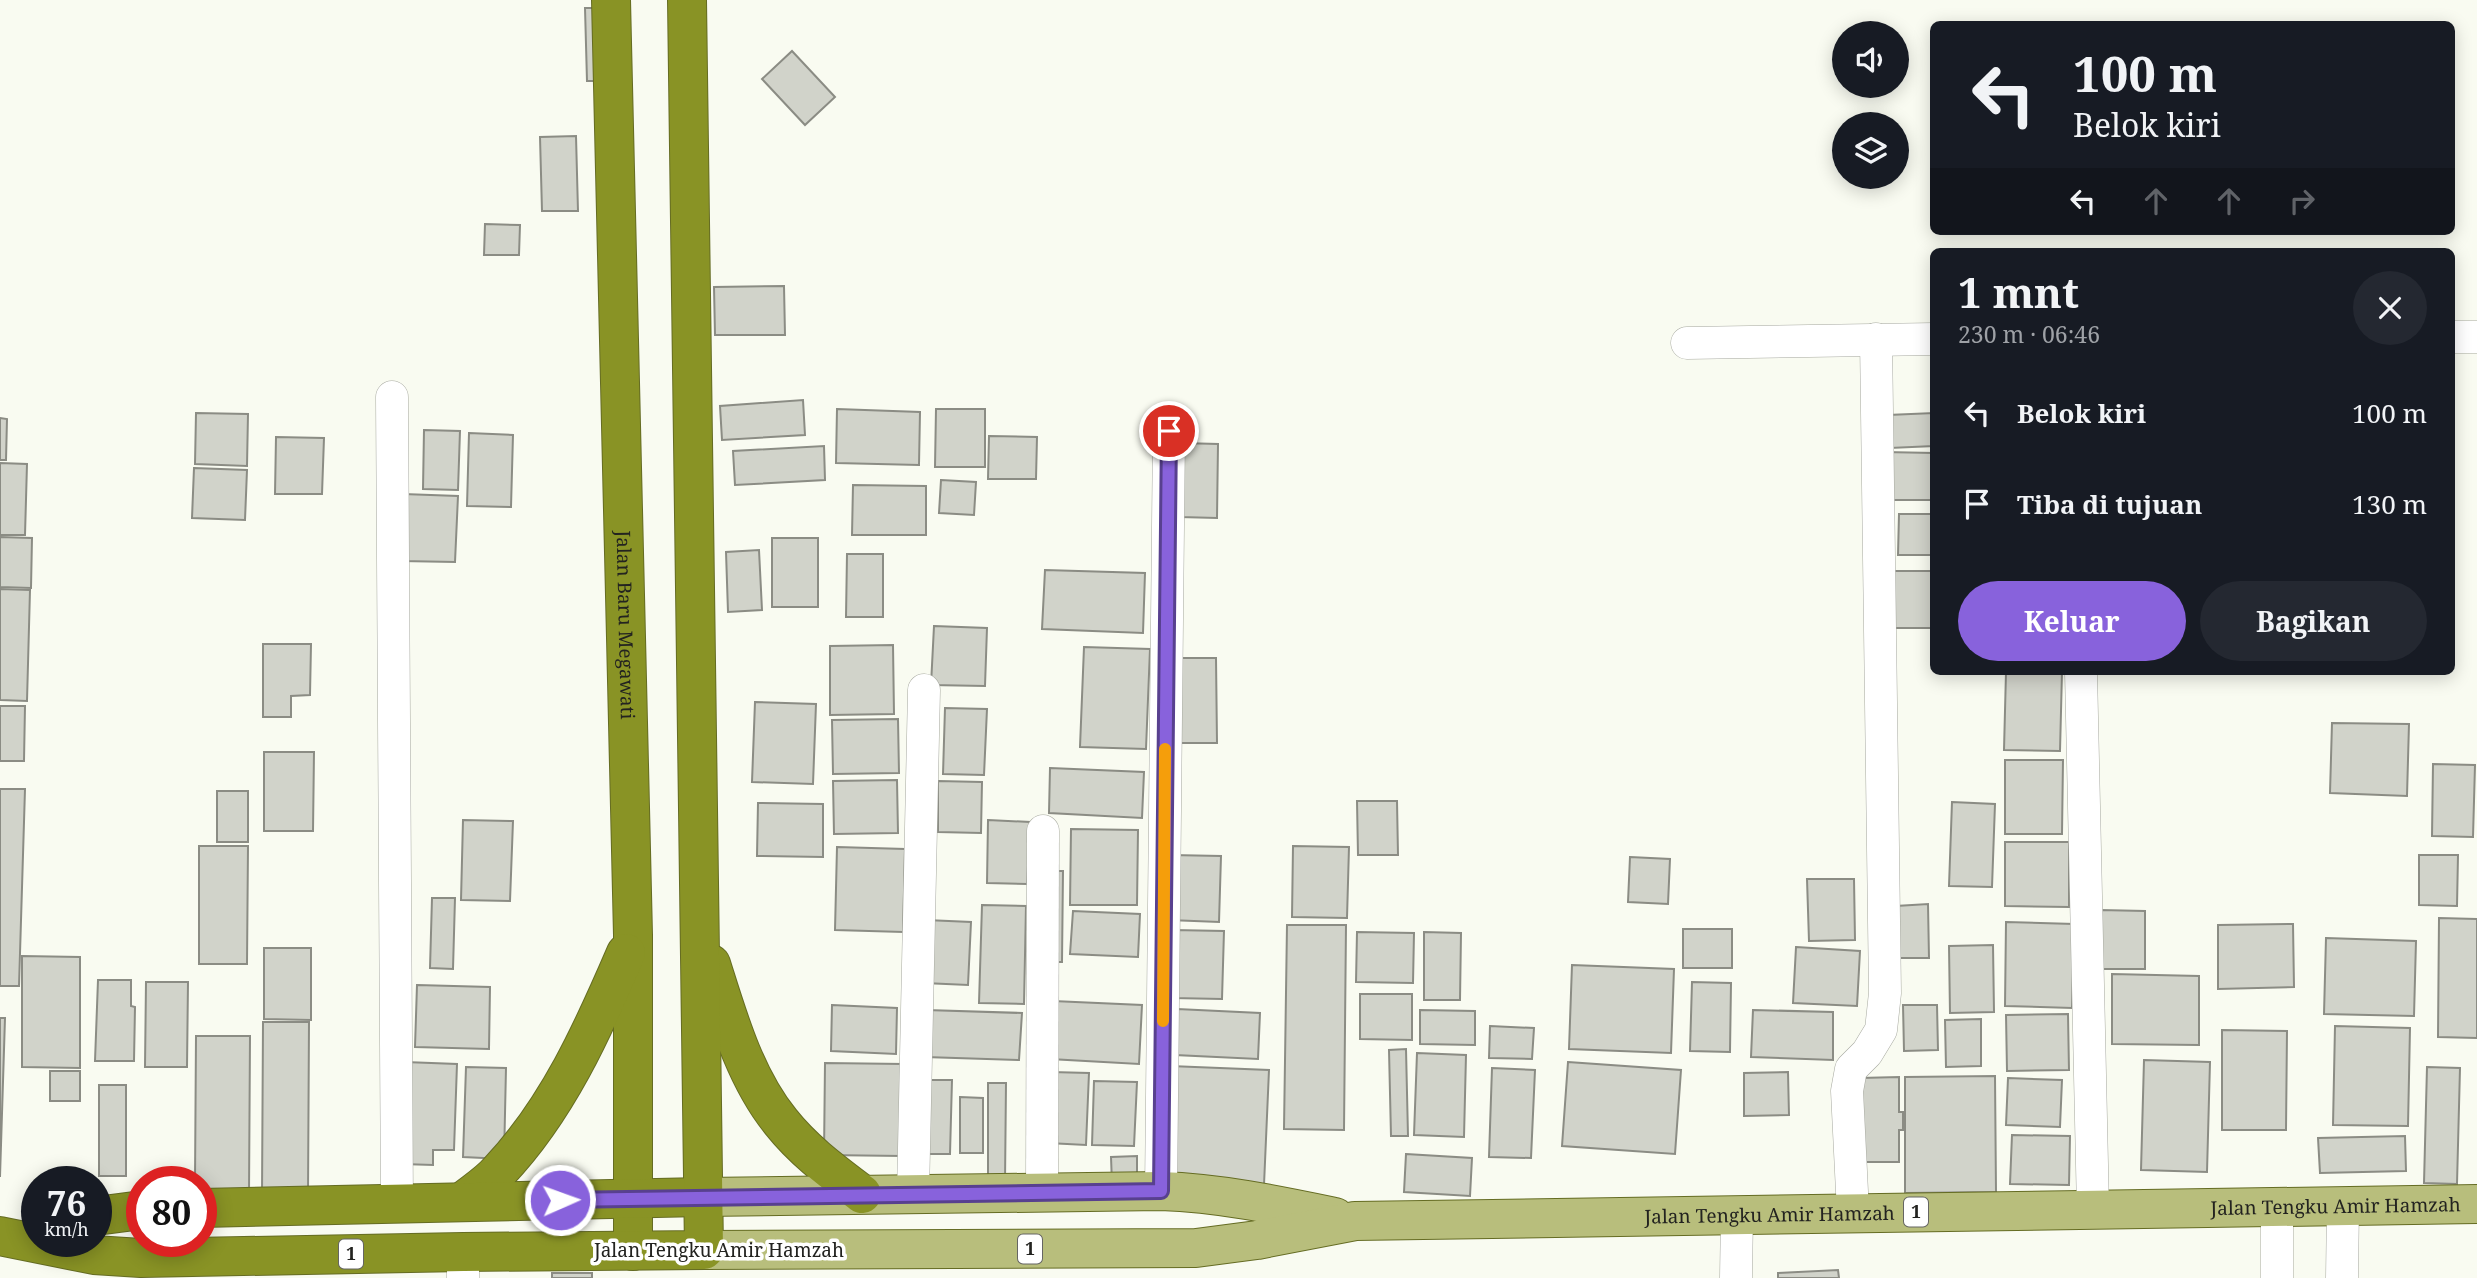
<!DOCTYPE html>
<html lang="id">
<head>
<meta charset="utf-8">
<style>
  body { margin:0; font-family:"Noto Serif",serif; background:#242831; color:#f1f3f6; height:100vh; display:flex; flex-direction:column; font-size:26px; white-space:nowrap }
  * { box-sizing:border-box; margin:0 }
  p { font-size:23px; color:#9ea1a6 }
  .icon { flex:none; width:38px; height:38px; fill:none; stroke:currentColor; stroke-width:2; stroke-linecap:round; stroke-linejoin:round }
  .map { position:relative; flex:1; overflow:hidden }
  .panel { position:absolute; left:1930px; top:248px; width:525px; height:427px; display:flex; flex-direction:column; background:#171b24; border-radius:10px; box-shadow:0 4px 18px #0003 }
  .panel>* { flex:none }
  .guide { position:absolute; left:1930px; top:21px; width:525px; height:214px; border-radius:10px; box-shadow:0 4px 18px #0003; background:#171b24; color:#f1f3f6; overflow:hidden }
  .tools { position:absolute; left:1832px; top:21px; display:grid; gap:14px }
  .tools a { display:grid; place-items:center; width:77px; height:77px; border-radius:50%; background:#171b24; box-shadow:0 4px 18px #0003; font-size:35px }
  .speed { position:absolute; left:21px; top:1166px; display:flex; gap:14px; font-size:35px; font-weight:700; text-align:center }
  .speed>* { display:grid; place-content:center; width:91px; height:91px; border-radius:50%; background:#171b24; box-shadow:0 4px 18px #0003; line-height:1 }
  .speed small { font-size:18px; font-weight:400 }
  .speed .limit { border:10px solid #d22; background:#fff; color:#111 }
  .pin { position:absolute; display:grid; place-items:center; width:60px; height:60px; color:#fff; margin:-30px; border:4px solid #fff; border-radius:50%; box-shadow:0 2px 7px #0007 }
  .me { position:absolute; width:77px; margin:-38px; rotate:88deg; stroke-linejoin:round; filter:drop-shadow(0 0 5px #0008) }
  .turn { display:flex; align-items:center; gap:24px; height:147px; padding:0 28px; font-size:32px }
  .turn .icon { width:91px; height:91px; stroke-width:2.5 }
  .turn b { display:block; font-size:49px; line-height:60px }
  .lanes { display:flex; align-items:center; height:66px; padding:0 28px; background:#0003; justify-content:center; gap:35px; direction:ltr }
  .lanes .off { opacity:.35 }
  .round { display:grid; place-items:center; flex:none; width:74px; height:74px; border-radius:37px; background:#242831 }
  .overview { display:flex; align-items:center; justify-content:space-between; height:119px; padding:0 28px }
  h1 { font-size:42px; font-weight:700; line-height:52px }
  .primary-button { display:flex; gap:14px; margin-top:auto; padding:14px 28px }
  .primary-button a { flex:1; height:80px; border-radius:42px; background:#8862dc; color:#fff; font-size:28px; font-weight:700; line-height:80px; text-align:center }
  .primary-button a+a { background:#242831; color:#f1f3f6 }
  ul { padding:0; list-style:none }
  li { display:flex; align-items:center; gap:21px; height:91px; padding:0 28px }
  li div { flex:1 }
  li b { display:block; font-size:26px }
  li em { font-style:normal }
  .map>svg:first-child { display:block }
  .building { fill:#d1d3ca; stroke:#8b8c84; stroke-width:2 }
  .lines { fill:none; stroke-linecap:round; stroke-linejoin:round }
  .street-casing { stroke:#a7a9a0; stroke-width:33 }
  .primary-casing { stroke:#656c23; stroke-width:40 }
  .highway-casing { stroke:#656c23; stroke-width:40 }
  .street { stroke:#fff; stroke-width:32 }
  .primary { stroke:#b8be7c; stroke-width:38 }
  .highway { stroke:#899325; stroke-width:38 }
  .route-casing { stroke:#58408f; stroke-width:18 }
  .route { stroke:#8862dc; stroke-width:12 }
  .slow { stroke:#f59e0b; stroke-width:12 }
  .labels { text-anchor:middle; stroke-width:7; stroke-linejoin:round; paint-order:stroke }
  .shield { fill:#fff; stroke:#656563; stroke-width:2 }
  .shield-label { font-size:18px; font-weight:bold; fill:#232320 }
  .street-label { font-size:19px; fill:#232320; stroke:#fff }
</style>
</head>
<body>
<div class="map">
<svg width="2477" height="1278" viewBox="0 0 2477 1278">
  <rect width="100%" height="100%" fill="#f9fbf1"/>
  <!-- building -->
  <g class="building">
    <polygon points="585,8 601,8 602,81 587,81"/>
    <polygon points="792,51 835,97 805,125 762,79"/>
    <polygon points="576,136 578,211 542,211 540,137"/>
    <polygon points="485,224 520,225 519,255 484,255"/>
    <polygon points="784,286 785,335 715,335 714,287"/>
    <polygon points="803,400 805,435 722,440 720,406"/>
    <polygon points="837,409 920,412 919,465 836,463"/>
    <polygon points="936,409 985,409 985,467 935,467"/>
    <polygon points="196,413 248,414 247,466 195,464"/>
    <polygon points="1934,413 1934,446 1890,448 1888,415"/>
    <polygon points="0,418 7,419 6,460 0,460"/>
    <polygon points="424,430 460,431 458,490 423,489"/>
    <polygon points="469,433 513,435 511,507 467,506"/>
    <polygon points="989,436 1037,437 1036,479 988,479"/>
    <polygon points="276,437 324,438 322,494 275,494"/>
    <polygon points="1181,443 1218,444 1217,518 1180,517"/>
    <polygon points="824,446 825,480 735,485 733,451"/>
    <polygon points="1884,452 1934,453 1934,500 1883,500"/>
    <polygon points="0,463 27,464 25,535 0,535"/>
    <polygon points="194,468 247,470 245,520 192,518"/>
    <polygon points="941,480 976,482 974,515 939,513"/>
    <polygon points="853,485 926,486 926,535 852,535"/>
    <polygon points="403,494 458,496 455,562 401,561"/>
    <polygon points="1899,514 1934,514 1934,555 1898,555"/>
    <polygon points="0,537 32,538 31,588 0,587"/>
    <rect x="772" y="538" width="46" height="69"/>
    <polygon points="759,550 762,610 728,612 726,552"/>
    <polygon points="847,554 883,554 883,617 846,617"/>
    <polygon points="1045,570 1145,573 1143,633 1042,629"/>
    <polygon points="1893,571 1934,571 1934,628 1894,628"/>
    <polygon points="0,589 30,590 27,701 0,700"/>
    <polygon points="934,626 987,628 985,686 931,685"/>
    <polygon points="263,644 311,644 310,695 291,696 291,717 263,717"/>
    <polygon points="893,645 894,714 830,715 830,646"/>
    <polygon points="1084,647 1150,649 1146,749 1080,747"/>
    <polygon points="1175,658 1216,658 1217,743 1175,743"/>
    <polygon points="2006,672 2062,672 2060,751 2004,750"/>
    <polygon points="755,702 816,704 813,784 752,782"/>
    <polygon points="0,706 25,706 24,761 0,761"/>
    <polygon points="945,708 987,709 984,775 943,774"/>
    <polygon points="898,719 899,773 833,774 832,720"/>
    <polygon points="2332,723 2409,724 2407,796 2330,793"/>
    <polygon points="264,752 314,752 313,831 264,831"/>
    <polygon points="2005,760 2063,760 2062,834 2005,834"/>
    <polygon points="2433,764 2475,765 2473,837 2432,836"/>
    <polygon points="1050,768 1144,772 1142,818 1049,813"/>
    <polygon points="897,780 898,833 834,834 833,781"/>
    <polygon points="938,781 982,782 981,833 938,832"/>
    <polygon points="0,789 25,789 19,986 0,986"/>
    <rect x="217" y="791" width="31" height="51"/>
    <polygon points="1357,801 1397,801 1398,855 1358,855"/>
    <polygon points="1952,802 1995,804 1992,887 1949,886"/>
    <polygon points="758,803 823,804 823,857 757,856"/>
    <polygon points="463,820 513,821 510,901 461,900"/>
    <polygon points="988,820 1030,822 1027,884 987,883"/>
    <polygon points="1071,829 1138,830 1137,905 1070,905"/>
    <polygon points="2005,842 2069,842 2069,907 2005,906"/>
    <polygon points="199,846 248,846 247,964 199,964"/>
    <polygon points="1293,846 1349,847 1347,918 1292,917"/>
    <polygon points="837,847 905,849 903,932 835,930"/>
    <polygon points="1171,855 1221,856 1219,922 1169,920"/>
    <polygon points="2419,855 2458,855 2457,906 2419,905"/>
    <polygon points="1630,857 1670,859 1668,904 1628,902"/>
    <polygon points="1049,871 1063,871 1062,962 1048,962"/>
    <polygon points="1807,879 1854,879 1855,940 1809,941"/>
    <polygon points="432,898 455,898 453,969 430,968"/>
    <polygon points="1928,904 1929,958 1897,958 1896,906"/>
    <polygon points="982,905 1026,906 1024,1004 979,1003"/>
    <polygon points="2100,910 2145,911 2145,969 2100,969"/>
    <polygon points="1073,911 1140,914 1138,957 1070,954"/>
    <polygon points="2439,918 2477,919 2477,1038 2438,1037"/>
    <polygon points="926,920 971,922 968,985 924,983"/>
    <polygon points="2006,922 2074,924 2072,1008 2005,1006"/>
    <polygon points="2293,924 2294,987 2218,989 2218,925"/>
    <polygon points="1287,925 1346,925 1344,1130 1284,1129"/>
    <rect x="1683" y="929" width="49" height="39"/>
    <polygon points="1173,930 1224,931 1222,999 1172,998"/>
    <polygon points="1357,932 1414,933 1413,983 1356,982"/>
    <polygon points="1424,932 1461,933 1460,1000 1424,1000"/>
    <polygon points="2326,938 2416,941 2414,1016 2324,1014"/>
    <polygon points="1993,945 1994,1012 1950,1013 1949,946"/>
    <polygon points="1796,947 1860,951 1857,1006 1793,1003"/>
    <polygon points="264,948 311,948 311,1020 264,1019"/>
    <polygon points="22,956 80,957 80,1068 22,1067"/>
    <polygon points="1572,965 1674,969 1671,1053 1569,1049"/>
    <polygon points="2112,974 2199,976 2199,1045 2112,1044"/>
    <polygon points="98,980 131,980 131,1006 135,1007 134,1061 95,1061"/>
    <polygon points="146,982 188,982 187,1067 145,1067"/>
    <polygon points="1692,982 1731,983 1730,1052 1690,1051"/>
    <polygon points="417,985 490,987 489,1049 415,1047"/>
    <polygon points="1360,994 1412,994 1412,1040 1360,1039"/>
    <polygon points="1053,1001 1142,1005 1139,1064 1050,1059"/>
    <polygon points="832,1005 897,1008 896,1054 831,1051"/>
    <polygon points="1903,1005 1937,1005 1938,1050 1904,1051"/>
    <polygon points="1177,1009 1260,1013 1258,1059 1175,1055"/>
    <polygon points="926,1010 1022,1013 1019,1060 925,1057"/>
    <polygon points="1420,1010 1475,1011 1475,1045 1420,1044"/>
    <polygon points="1753,1010 1833,1012 1833,1060 1751,1057"/>
    <polygon points="2068,1014 2069,1070 2007,1071 2006,1015"/>
    <polygon points="0,1018 5,1018 0,1177"/>
    <polygon points="1981,1019 1981,1066 1946,1067 1945,1020"/>
    <polygon points="263,1022 309,1022 308,1195 262,1195"/>
    <polygon points="1490,1026 1534,1028 1532,1059 1489,1058"/>
    <polygon points="2335,1026 2410,1028 2408,1126 2333,1125"/>
    <polygon points="2222,1030 2287,1031 2286,1130 2222,1130"/>
    <polygon points="196,1036 250,1036 249,1194 201,1193 201,1181 195,1181"/>
    <polygon points="1406,1049 1408,1136 1391,1136 1389,1050"/>
    <polygon points="1417,1053 1466,1055 1464,1137 1414,1135"/>
    <polygon points="2144,1060 2210,1062 2207,1172 2141,1170"/>
    <polygon points="405,1062 457,1064 454,1150 433,1150 433,1165 402,1164"/>
    <polygon points="1568,1062 1681,1070 1675,1154 1562,1146"/>
    <polygon points="825,1063 904,1064 902,1156 824,1155"/>
    <polygon points="1170,1066 1269,1070 1264,1185 1165,1180"/>
    <polygon points="466,1067 506,1068 504,1159 463,1157"/>
    <polygon points="2427,1067 2460,1068 2457,1184 2424,1183"/>
    <polygon points="1492,1068 1535,1070 1531,1158 1489,1157"/>
    <rect x="50" y="1071" width="30" height="30"/>
    <polygon points="1051,1072 1089,1073 1086,1145 1048,1143"/>
    <polygon points="1788,1072 1789,1115 1744,1116 1744,1073"/>
    <polygon points="1995,1076 1996,1192 1905,1193 1905,1077"/>
    <polygon points="1899,1077 1899,1112 1903,1112 1903,1130 1899,1130 1899,1162 1861,1162 1860,1078"/>
    <polygon points="2008,1078 2062,1080 2060,1127 2006,1125"/>
    <polygon points="925,1080 952,1080 950,1154 923,1154"/>
    <polygon points="1094,1081 1137,1082 1134,1146 1092,1145"/>
    <polygon points="988,1083 1006,1083 1005,1183 988,1183"/>
    <rect x="99" y="1085" width="27" height="91"/>
    <polygon points="960,1097 983,1098 983,1153 960,1153"/>
    <polygon points="2012,1135 2070,1136 2069,1185 2010,1184"/>
    <polygon points="2405,1136 2406,1171 2320,1173 2318,1138"/>
    <polygon points="1406,1154 1472,1158 1470,1196 1404,1192"/>
    <polygon points="1137,1156 1137,1184 1112,1184 1111,1157"/>
    <polygon points="1838,1270 1839,1278 1778,1278 1778,1273"/>
    <rect x="552" y="1273" width="40" height="5"/>
  </g>
  <g class="lines">
    <defs>
      <g id="street">
        <polyline points="2452,337 2477,337"/>
        <polyline points="1687,343 1934,339"/>
        <polyline points="392,397 397,1204"/>
        <polyline points="2081,672 2093,1209"/>
        <polyline points="1161,1191 1169,431"/>
        <polyline points="1042,1192 1043,831"/>
        <polyline points="913,1194 924,690"/>
        <polyline points="2277,1206 2277,1278"/>
        <polyline points="1853,1212 1847,1091 1851,1069 1867,1053 1881,1030 1885,993 1876,339"/>
        <polyline points="463,1278 463,1252"/>
        <polyline points="1736,1278 1737,1215"/>
        <polyline points="2342,1278 2343,1206"/>
      </g>
      <g id="primary">
        <path d="M702 1197 1161 1191C1220 1193 1277 1205 1335 1217"/>
        <path id="s1" d="M704 1250 1196 1248 1257 1240 1355 1221 2477 1204"/>
      </g>
      <g id="highway">
        <path id="s2" d="M611 0 633 935V1251"/>
        <path d="M711 964C728 1018 745 1078 781 1122 804 1151 833 1172 862 1194"/>
        <path d="M462 1202C474 1192 489 1183 499 1171 557 1110 593 1030 626 953"/>
        <polyline points="201,1208 702,1197"/>
        <polyline points="96,1216 142,1210"/>
        <polyline points="0,1236 94,1255 141,1258 463,1252 704,1250 687,0"/>
      </g>
    </defs>
    <!-- street casing -->
    <use href="#street" class="street-casing"/>
    <!-- primary casing -->
    <use href="#primary" class="primary-casing"/>
    <!-- highway casing -->
    <use href="#highway" class="highway-casing"/>
    <!-- street -->
    <use href="#street" class="street"/>
    <!-- primary -->
    <use href="#primary" class="primary"/>
    <!-- highway -->
    <use href="#highway" class="highway"/>
  </g>
  <g class="lines">
    <defs>
      <polyline id="route" points="560,1200 1161,1191 1169,431"/>
    </defs>
    <!-- route casing -->
    <use href="#route" class="route-casing"/>
    <!-- route -->
    <use href="#route" class="route"/>
    <!-- slow -->
    <polyline class="slow" points="1163,1021 1165,749"/>
  </g>
  <g class="labels">
    <!-- shield labels -->
    <g class="shield">
      <rect x="1904" y="1197.5" width="24" height="29" rx="5"/>
      <rect x="1018" y="1234.5" width="24" height="29" rx="5"/>
      <rect x="339" y="1239.5" width="24" height="29" rx="5"/>
    </g>
    <g class="shield-label">
      <text x="1916" y="1218">1</text>
      <text x="1030" y="1255">1</text>
      <text x="351" y="1260">1</text>
    </g>
    <!-- street labels -->
    <g class="street-label">
      <text dy="7" stroke="none"><textPath href="#s2" startOffset="625">Jalan Baru Megawati</textPath></text>
      <text dy="7" stroke="none"><textPath href="#s1" startOffset="1634">Jalan Tengku Amir Hamzah</textPath></text>
      <text dy="7" stroke="none"><textPath href="#s1" startOffset="1068">Jalan Tengku Amir Hamzah</textPath></text>
      <text x="719" y="1257">Jalan Tengku Amir Hamzah</text>
    </g>
  </g>
</svg>
<div class="tools">
<a><svg class="icon" aria-label="sound" viewBox="0 0 24 24"><path d="M4 9h4l5-4v14l-5-4H4zM17 9q2 3 0 6"/></svg></a>
<a><svg class="icon" aria-label="layers" viewBox="0 0 24 24"><path d="M12 4l9 5-9 5-9-5zM3 14l9 5 9-5"/></svg></a>
</div>
<div class="speed"><div>76<small>km/h</small></div><div class="limit">80</div></div>
<div class="pin" style="left:1169px;top:431px;background:#d93025"><svg class="icon" aria-label="arrive" viewBox="0 0 24 24"><path d="M6 21V4h12l-3 4 3 4H6"/></svg></div>
<svg class="me" style="left:560px;top:1200px" viewBox="-20 -20 40 40"><circle r="17" fill="#8862dc" stroke="#fff" stroke-width="3"/><path d="M0-11L8 9 0 5-8 9z" fill="#fff"/></svg>
<div class="guide">
<div class="turn"><svg class="icon" aria-label="left" viewBox="0 0 24 24"><path d="M17 20v-9H6M10 6l-5 5 5 5"/></svg><div><b>100 m</b>Belok kiri</div></div>
<div class="lanes"><svg class="icon" aria-label="left" viewBox="0 0 24 24"><path d="M17 20v-9H6M10 6l-5 5 5 5"/></svg><svg class="icon off" aria-label="ahead" viewBox="0 0 24 24"><path d="M12 20V5M6 11l6-6 6 6"/></svg><svg class="icon off" aria-label="ahead" viewBox="0 0 24 24"><path d="M12 20V5M6 11l6-6 6 6"/></svg><svg class="icon off" aria-label="right" viewBox="0 0 24 24"><path d="M7 20v-9h11M14 6l5 5-5 5"/></svg></div>
</div>
<section class="panel">
<div class="overview"><div><h1>1 mnt</h1><p>230 m · 06:46</p></div><a class="round"><svg class="icon" aria-label="close" viewBox="0 0 24 24"><path d="M6 6l12 12M18 6L6 18"/></svg></a></div>
<ul>
<li><svg class="icon" aria-label="left" viewBox="0 0 24 24"><path d="M17 20v-9H6M10 6l-5 5 5 5"/></svg><div><b>Belok kiri</b></div><em>100 m</em></li>
<li><svg class="icon" aria-label="arrive" viewBox="0 0 24 24"><path d="M6 21V4h12l-3 4 3 4H6"/></svg><div><b>Tiba di tujuan</b></div><em>130 m</em></li>
</ul>
<div class="primary-button"><a>Keluar</a><a>Bagikan</a></div>
</section>
</div>
</body>
</html>
